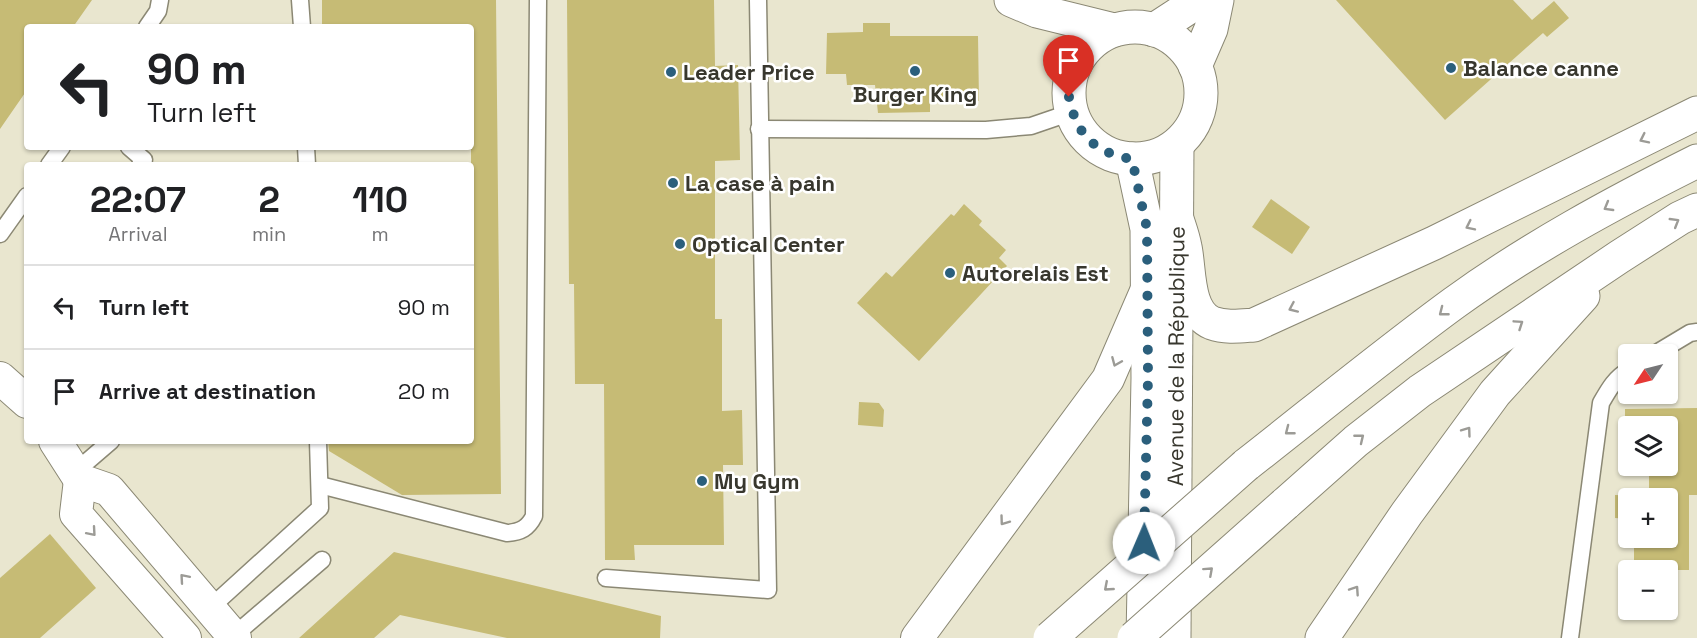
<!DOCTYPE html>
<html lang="en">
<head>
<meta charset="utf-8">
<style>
  body { margin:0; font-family:"Space Grotesk",sans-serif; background:#f2f2f2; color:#202124; height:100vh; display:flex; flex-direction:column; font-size:22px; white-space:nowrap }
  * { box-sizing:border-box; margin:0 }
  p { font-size:20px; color:#757577 }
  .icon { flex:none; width:33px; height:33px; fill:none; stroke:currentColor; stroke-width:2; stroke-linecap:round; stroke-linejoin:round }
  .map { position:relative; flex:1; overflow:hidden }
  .sheet { position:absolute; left:24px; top:162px; width:450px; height:282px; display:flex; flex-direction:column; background:#fff; border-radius:6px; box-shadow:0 2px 4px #0004 }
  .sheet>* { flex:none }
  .banner { position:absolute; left:24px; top:24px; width:450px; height:126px; border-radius:6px; box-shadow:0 2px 4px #0004; background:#fff; color:#202124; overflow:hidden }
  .needle { width:39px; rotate:235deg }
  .buttons { position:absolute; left:1618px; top:344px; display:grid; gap:12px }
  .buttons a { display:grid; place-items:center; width:60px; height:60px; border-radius:6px; background:#fff; box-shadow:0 2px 4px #0004; font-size:30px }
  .pin { position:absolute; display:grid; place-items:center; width:51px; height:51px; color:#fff; margin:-62px -26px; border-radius:50% 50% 50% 0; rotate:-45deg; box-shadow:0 0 6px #0007 }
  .pin .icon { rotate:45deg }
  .me { position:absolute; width:66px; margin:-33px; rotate:1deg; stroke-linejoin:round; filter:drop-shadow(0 0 4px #0008) }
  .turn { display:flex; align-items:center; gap:21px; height:126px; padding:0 24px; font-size:27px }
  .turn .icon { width:78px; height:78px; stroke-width:2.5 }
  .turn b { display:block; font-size:42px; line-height:51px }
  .eta { display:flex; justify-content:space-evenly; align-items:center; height:102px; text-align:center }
  .eta b { font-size:36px; font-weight:700; line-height:42px }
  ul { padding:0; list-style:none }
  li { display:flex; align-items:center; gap:18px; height:84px; padding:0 24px; border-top:2px solid #e0e0e0 }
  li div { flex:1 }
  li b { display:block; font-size:22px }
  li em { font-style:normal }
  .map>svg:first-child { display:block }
  .building { fill:#c6bb75 }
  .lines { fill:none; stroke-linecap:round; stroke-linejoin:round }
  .service-casing { stroke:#8b8874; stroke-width:19 }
  .minor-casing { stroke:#8b8874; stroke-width:34 }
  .secondary-casing { stroke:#8b8874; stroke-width:35 }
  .trunk-casing { stroke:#8b8874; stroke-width:35 }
  .service { stroke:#fff; stroke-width:16 }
  .minor { stroke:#fff; stroke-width:32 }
  .secondary { stroke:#fff; stroke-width:33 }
  .trunk { stroke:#fff; stroke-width:33 }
  .trunk-bridge-casing { stroke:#8b8874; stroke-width:35; stroke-linecap:butt }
  .trunk-bridge { stroke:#fff; stroke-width:33 }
  .oneway { stroke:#9c9b96 }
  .route { stroke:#2b5f7c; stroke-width:10; stroke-dasharray:0 18 }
  .poi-dot { fill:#2b5f7c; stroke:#fff; stroke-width:2 }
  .labels { text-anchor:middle; stroke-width:5; stroke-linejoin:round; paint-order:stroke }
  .poi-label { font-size:22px; font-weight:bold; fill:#38372e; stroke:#fff; text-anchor:start }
  .street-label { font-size:22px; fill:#38372e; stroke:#fff }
</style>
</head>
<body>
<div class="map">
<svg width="1697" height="638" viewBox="0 0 1697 638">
  <rect width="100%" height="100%" fill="#e9e6cf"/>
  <!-- building -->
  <g class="building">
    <polygon points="0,0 92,0 73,27 27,27 27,90 0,129"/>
    <polygon points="322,0 496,0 501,494 402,495 329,451 328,441 471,441 471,27 322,27"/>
    <polygon points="567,0 714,0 715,66 738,65 740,160 715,161 715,319 722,319 722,411 742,410 743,465 723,465 724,545 634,545 635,560 605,560 604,384 575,384 574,284 569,284"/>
    <polygon points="1336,0 1513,0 1532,20 1554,1 1569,18 1547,37 1543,33 1445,120"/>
    <polygon points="863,23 890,23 890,36 978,36 979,101 930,101 930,112 878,113 875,85 847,85 846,74 826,74 827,33 863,32"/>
    <polygon points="1271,199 1310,227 1292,254 1252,227"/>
    <polygon points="964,204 982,221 979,225 1006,250 999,258 1007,266 919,361 857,303 886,272 892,277 951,214 954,216"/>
    <polygon points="859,402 879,403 884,410 883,427 858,425"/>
    <polygon points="1697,408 1697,495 1689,495 1689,570 1634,570 1634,537 1668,537 1668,498 1629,498 1629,519 1615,518 1615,495 1649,496 1649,465 1668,465 1668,426 1629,426 1629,430 1625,430 1625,409"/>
    <polygon points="50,534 96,588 40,638 0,638 0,578"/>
    <polygon points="394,552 661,616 660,638 507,638 400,615 374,638 299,638"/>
  </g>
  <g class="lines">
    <defs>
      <g id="service">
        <polyline points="300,0 302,27"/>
        <polyline points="147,27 158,11 160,0"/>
        <polyline points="759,129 986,130 1031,126 1072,112"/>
        <polyline points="129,147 144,160 140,165"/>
        <polyline points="306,147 307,165"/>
        <polyline points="49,165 62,147"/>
        <polyline points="0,234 27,196"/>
        <polyline points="1655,354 1690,333 1697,332"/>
        <polyline points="75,472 111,441"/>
        <path d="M320 485 507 533C521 532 528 528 534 516L538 0"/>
        <polyline points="606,578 768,590 758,0"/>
        <polyline points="210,608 320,508 318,441"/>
        <polyline points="231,638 322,560"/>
        <path d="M1570 638 1601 403C1609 389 1615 378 1629 370"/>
      </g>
      <g id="minor">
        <polyline points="0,378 27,402"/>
        <polyline points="55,441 80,480 109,490 235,638"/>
        <polyline points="80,480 76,514 185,638"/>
        <polyline points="917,638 1108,379 1147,289"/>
      </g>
      <g id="secondary">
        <polyline points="1011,0 1037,11 1114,30"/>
        <circle cx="1135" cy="93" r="66"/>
        <polyline points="1154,30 1200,0"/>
        <polyline points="1195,66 1211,29 1217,0"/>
        <polyline points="1132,159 1147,229 1148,378 1143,638"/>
        <path id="s1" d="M1174 638 1177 145"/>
      </g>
      <g id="trunk">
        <path d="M1176 216C1179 226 1183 236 1185 247 1190 269 1186 312 1212 323 1226 328 1240 326 1254 325L1434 243 1697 113"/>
        <path d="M1246 465C1315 411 1383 355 1454 303 1530 248 1613 203 1697 161"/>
        <polyline points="1285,504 1356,441 1420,391 1619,257 1680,218 1697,210"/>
        <polyline points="1322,638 1407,513 1495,393 1583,296"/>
      </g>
    </defs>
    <!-- service casing -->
    <use href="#service" class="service-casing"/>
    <!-- minor casing -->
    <use href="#minor" class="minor-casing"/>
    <!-- secondary casing -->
    <use href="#secondary" class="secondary-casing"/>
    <!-- trunk casing -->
    <use href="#trunk" class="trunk-casing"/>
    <!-- service -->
    <use href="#service" class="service"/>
    <!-- minor -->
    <use href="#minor" class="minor"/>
    <!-- secondary -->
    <use href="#secondary" class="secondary"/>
    <!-- trunk -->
    <use href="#trunk" class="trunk"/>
    <defs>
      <g id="trunk-bridge">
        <polyline points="1050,638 1246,465"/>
        <polyline points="1134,638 1285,504"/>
      </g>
    </defs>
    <!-- trunk-bridge casing -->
    <use href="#trunk-bridge" class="trunk-bridge-casing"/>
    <!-- trunk-bridge -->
    <use href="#trunk-bridge" class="trunk-bridge"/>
  </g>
  <!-- one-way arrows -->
  <defs><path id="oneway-chevron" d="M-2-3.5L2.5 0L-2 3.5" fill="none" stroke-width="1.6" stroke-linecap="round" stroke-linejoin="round" transform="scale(1.5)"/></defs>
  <g class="oneway">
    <use href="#oneway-chevron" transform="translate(1644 139) rotate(154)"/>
    <use href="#oneway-chevron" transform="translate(1608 207) rotate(150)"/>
    <use href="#oneway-chevron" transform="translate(1675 222) rotate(-31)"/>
    <use href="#oneway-chevron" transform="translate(1470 226) rotate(154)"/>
    <use href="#oneway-chevron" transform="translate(1293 308) rotate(156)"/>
    <use href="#oneway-chevron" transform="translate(1443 312) rotate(142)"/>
    <use href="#oneway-chevron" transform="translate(1519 324) rotate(-34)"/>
    <use href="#oneway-chevron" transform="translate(1116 362) rotate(113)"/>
    <use href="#oneway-chevron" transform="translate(1289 431) rotate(142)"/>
    <use href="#oneway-chevron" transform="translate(1467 431) rotate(-54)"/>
    <use href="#oneway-chevron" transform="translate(1360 438) rotate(-39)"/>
    <use href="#oneway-chevron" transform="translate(1004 521) rotate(126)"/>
    <use href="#oneway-chevron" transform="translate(92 532) rotate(49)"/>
    <use href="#oneway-chevron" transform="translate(1209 571) rotate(-42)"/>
    <use href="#oneway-chevron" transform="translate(184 578) rotate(-131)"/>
    <use href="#oneway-chevron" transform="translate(1108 587) rotate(139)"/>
    <use href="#oneway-chevron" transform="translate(1355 590) rotate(-56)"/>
  </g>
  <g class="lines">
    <!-- route -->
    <path class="route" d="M1069 97C1076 134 1094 153 1132 159L1147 229 1148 378 1144 543"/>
  </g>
  <!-- markers -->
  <g class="poi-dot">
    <circle cx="1451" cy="68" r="6"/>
    <circle cx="915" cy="71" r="6"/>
    <circle cx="671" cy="72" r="6"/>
    <circle cx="673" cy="183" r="6"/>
    <circle cx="680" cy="244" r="6"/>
    <circle cx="950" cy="273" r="6"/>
    <circle cx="702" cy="481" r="6"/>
  </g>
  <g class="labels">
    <!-- poi labels -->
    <g class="poi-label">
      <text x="1463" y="76">Balance canne</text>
      <text x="683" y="80">Leader Price</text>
      <text x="915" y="102" text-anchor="middle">Burger King</text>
      <text x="685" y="191">La case à pain</text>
      <text x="692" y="252">Optical Center</text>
      <text x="962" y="281">Autorelais Est</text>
      <text x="714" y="489">My Gym</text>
    </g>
    <!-- street labels -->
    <g class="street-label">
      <text dy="8" stroke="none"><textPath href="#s1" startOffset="282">Avenue de la République</textPath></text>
    </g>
  </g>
</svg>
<div class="buttons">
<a><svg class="needle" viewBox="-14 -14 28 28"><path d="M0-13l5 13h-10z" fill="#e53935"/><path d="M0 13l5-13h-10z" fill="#757577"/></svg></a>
<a><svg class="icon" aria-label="layers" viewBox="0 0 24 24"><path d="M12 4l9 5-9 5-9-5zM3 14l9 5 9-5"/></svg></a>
<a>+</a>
<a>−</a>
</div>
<div class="pin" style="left:1069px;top:97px;background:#d93025"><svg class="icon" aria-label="arrive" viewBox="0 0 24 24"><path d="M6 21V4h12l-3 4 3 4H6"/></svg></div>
<svg class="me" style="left:1144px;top:543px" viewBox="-20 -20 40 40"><circle r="19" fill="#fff"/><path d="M0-13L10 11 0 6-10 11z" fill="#2b5f7c"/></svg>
<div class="banner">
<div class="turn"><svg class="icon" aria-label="left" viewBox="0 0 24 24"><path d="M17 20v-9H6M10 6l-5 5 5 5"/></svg><div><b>90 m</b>Turn left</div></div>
</div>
<section class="sheet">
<div class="eta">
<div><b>22:07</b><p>Arrival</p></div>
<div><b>2</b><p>min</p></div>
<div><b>110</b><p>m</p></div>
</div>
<ul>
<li><svg class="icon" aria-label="left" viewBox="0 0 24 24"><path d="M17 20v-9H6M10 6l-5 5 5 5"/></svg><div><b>Turn left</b></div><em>90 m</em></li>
<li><svg class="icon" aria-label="arrive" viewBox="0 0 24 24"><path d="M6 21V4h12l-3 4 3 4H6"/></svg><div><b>Arrive at destination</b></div><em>20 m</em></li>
</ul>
</section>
</div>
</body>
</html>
